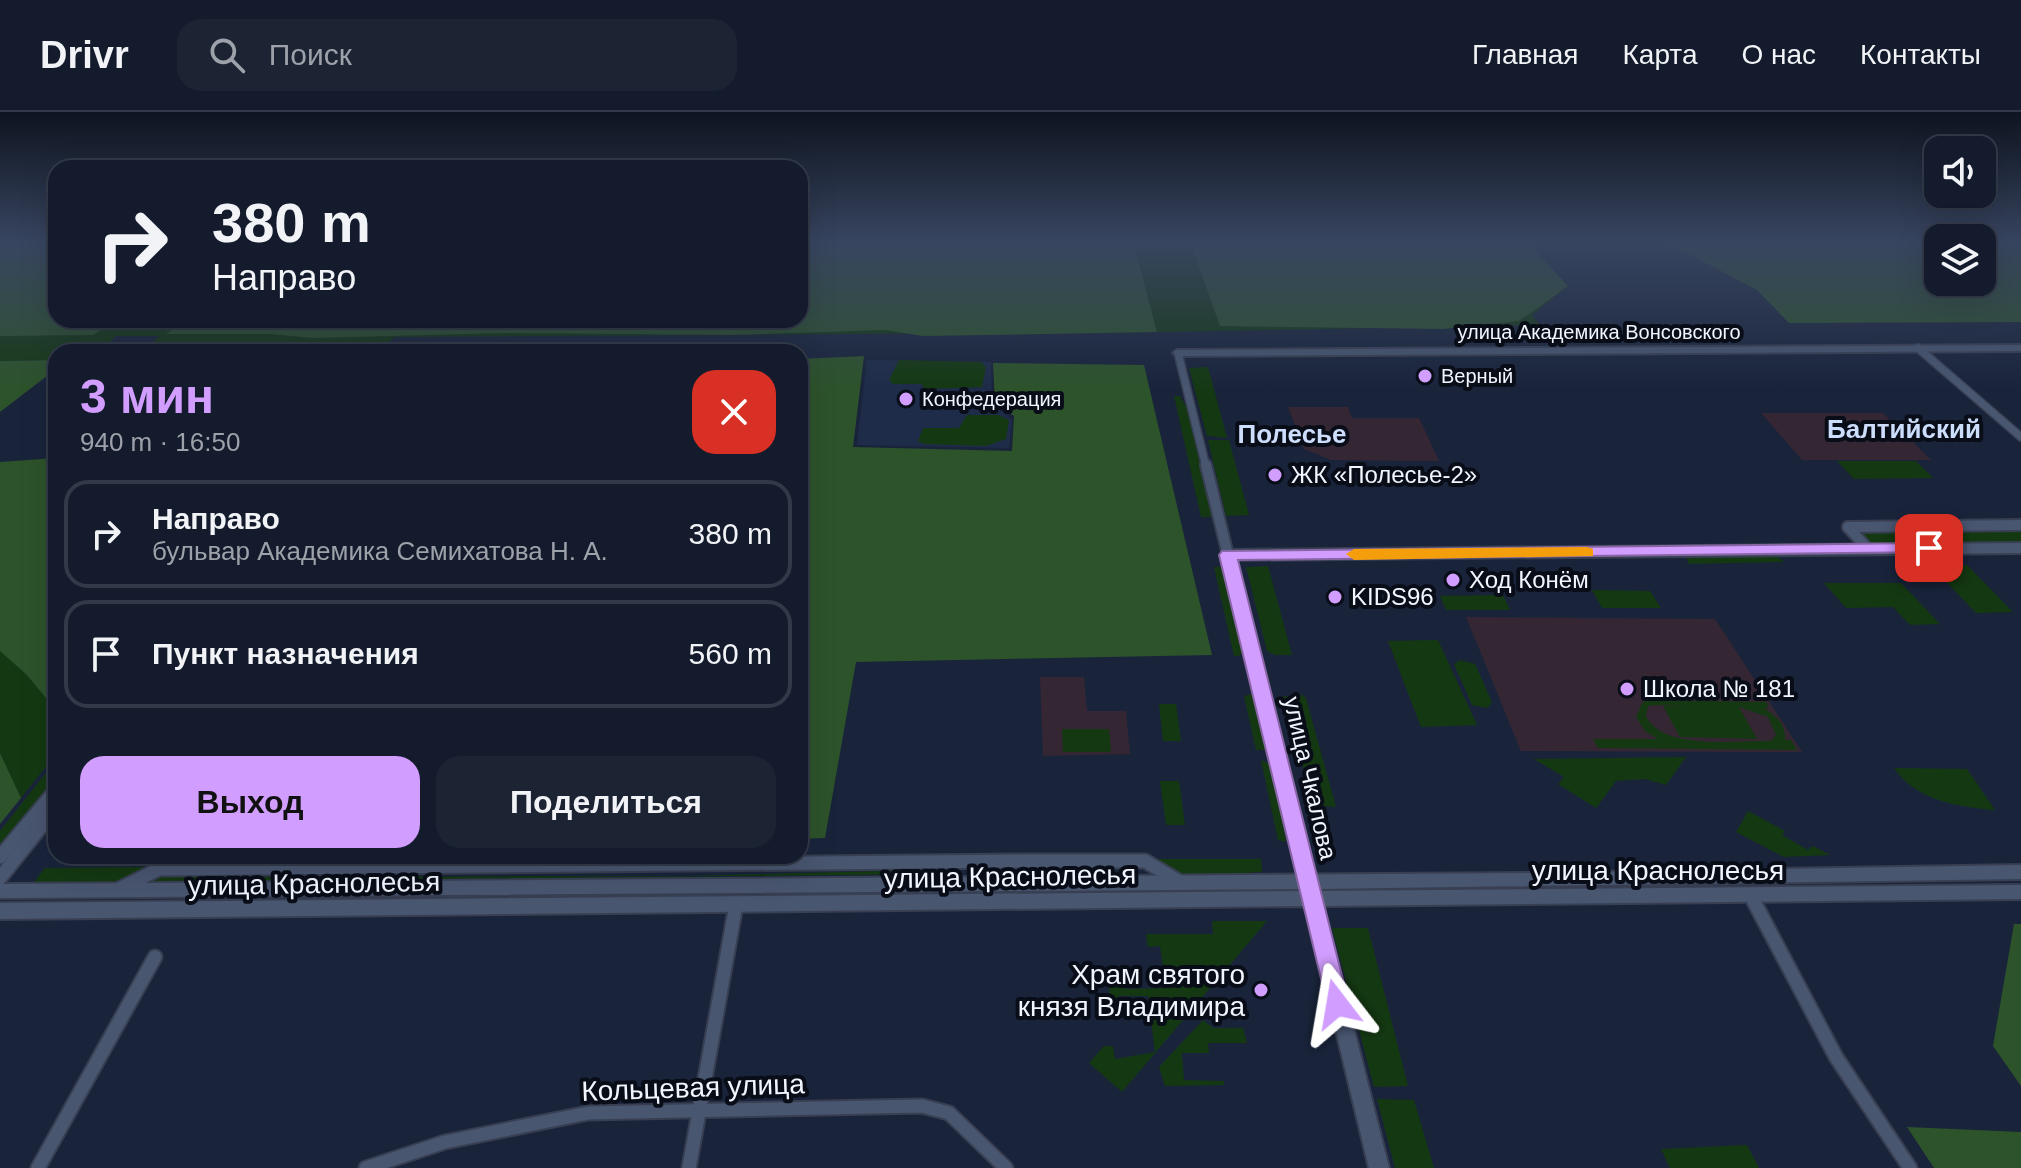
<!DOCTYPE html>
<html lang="ru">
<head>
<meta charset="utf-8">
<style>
  body { margin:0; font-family:Helvetica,sans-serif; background:#1c2434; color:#f1f3f6; height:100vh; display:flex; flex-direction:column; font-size:30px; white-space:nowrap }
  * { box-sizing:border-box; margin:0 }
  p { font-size:26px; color:#9da1a9 }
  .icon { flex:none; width:44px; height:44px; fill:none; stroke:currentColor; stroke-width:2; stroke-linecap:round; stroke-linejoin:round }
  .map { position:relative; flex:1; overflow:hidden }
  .details { position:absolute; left:48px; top:232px; width:760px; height:520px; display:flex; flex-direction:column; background:#131b2c; border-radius:24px; box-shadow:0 8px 32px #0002,0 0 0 2px #323948 }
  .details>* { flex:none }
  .guide { position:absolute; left:48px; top:48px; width:760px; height:168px; border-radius:24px; box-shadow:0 8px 32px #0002,0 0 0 2px #323948; background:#131b2c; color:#f1f3f6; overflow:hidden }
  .fabs { position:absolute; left:1924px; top:24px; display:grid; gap:16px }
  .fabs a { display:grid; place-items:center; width:72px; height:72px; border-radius:16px; background:#131b2c; box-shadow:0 8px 32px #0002,0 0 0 2px #323948; font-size:40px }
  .pin { position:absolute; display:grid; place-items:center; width:68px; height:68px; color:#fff; margin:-34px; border-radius:16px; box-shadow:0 4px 12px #0006 }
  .me { position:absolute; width:88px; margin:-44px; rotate:346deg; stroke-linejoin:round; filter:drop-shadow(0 0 6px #0008) }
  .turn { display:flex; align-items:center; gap:28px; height:168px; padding:0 32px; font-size:36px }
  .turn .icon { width:104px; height:104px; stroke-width:2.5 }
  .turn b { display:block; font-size:56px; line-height:68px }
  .round { display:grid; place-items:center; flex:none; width:84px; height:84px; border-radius:24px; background:#1c2434 }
  .headline { display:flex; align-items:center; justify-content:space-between; height:136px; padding:0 32px }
  h1 { font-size:48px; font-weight:800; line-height:60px; color:#d19dfe }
  .action { display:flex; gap:16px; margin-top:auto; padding:16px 32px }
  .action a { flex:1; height:92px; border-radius:24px; background:#d19dfe; color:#111; font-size:32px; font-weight:800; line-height:92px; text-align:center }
  .action a+a { background:#1c2434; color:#f1f3f6 }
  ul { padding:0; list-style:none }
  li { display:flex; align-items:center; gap:24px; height:108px; margin:0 16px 12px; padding:0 16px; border:4px solid #323948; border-radius:24px }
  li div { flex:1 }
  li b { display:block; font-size:30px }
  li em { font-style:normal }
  header { display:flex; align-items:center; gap:48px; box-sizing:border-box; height:112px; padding:0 40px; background:#131b2c; border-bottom:2px solid #323948 }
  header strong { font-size:38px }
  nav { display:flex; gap:44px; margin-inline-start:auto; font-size:28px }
  .search { width:560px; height:72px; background:#1c2434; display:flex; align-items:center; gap:20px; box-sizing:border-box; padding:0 28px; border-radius:24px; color:#9da1a9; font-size:30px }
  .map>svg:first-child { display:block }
  .built { fill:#1f2c49 }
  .education { fill:#352633 }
  .green { fill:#143912; fill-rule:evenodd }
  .forest { fill:#2d532b }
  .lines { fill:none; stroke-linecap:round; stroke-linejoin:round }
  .street-far2-casing { stroke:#383f52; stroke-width:10 }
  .street-far1-casing { stroke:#383f52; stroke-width:14 }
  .street-casing { stroke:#383f52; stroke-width:17 }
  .secondary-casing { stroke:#383f52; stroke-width:4 }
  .street-far2 { stroke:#495670; stroke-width:7 }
  .street-far1 { stroke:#495670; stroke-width:10 }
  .street { stroke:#495670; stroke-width:13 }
  .secondary { fill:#495670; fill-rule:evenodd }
  .route { fill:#d19dfe; stroke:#8866a5; stroke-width:2 }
  .slow { fill:#f59e0b }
  .poi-dot { fill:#d19dfe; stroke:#080d18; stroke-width:3 }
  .labels { text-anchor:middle; stroke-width:8; stroke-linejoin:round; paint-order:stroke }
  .far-street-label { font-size:20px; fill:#f0f5fe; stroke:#080d18 }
  .far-poi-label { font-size:20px; fill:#f0f5fe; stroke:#080d18; text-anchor:start }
  .poi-label { font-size:24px; fill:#f0f5fe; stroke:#080d18; text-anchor:start }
  .street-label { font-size:24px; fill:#f0f5fe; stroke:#080d18 }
  .neighbourhood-label { font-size:26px; font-weight:bold; fill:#cdddfc; stroke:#080d18 }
  .near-street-label { font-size:28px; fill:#f0f5fe; stroke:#080d18 }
  .near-poi-label { font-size:28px; fill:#f0f5fe; stroke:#080d18; text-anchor:end }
</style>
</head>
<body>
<header>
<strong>Drivr</strong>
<div class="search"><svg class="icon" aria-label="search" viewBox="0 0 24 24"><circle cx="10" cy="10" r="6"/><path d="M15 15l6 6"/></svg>Поиск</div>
<nav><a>Главная</a><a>Карта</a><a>О нас</a><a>Контакты</a></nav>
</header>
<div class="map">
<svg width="2021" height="1056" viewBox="0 0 2021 1056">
  <rect width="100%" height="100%" fill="#19243b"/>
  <!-- built -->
  <polygon class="built" points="867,248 991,250 992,292 1012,308 1009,336 857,333"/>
  <!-- education -->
  <g class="education">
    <polygon points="1288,295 1348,295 1352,306 1419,306 1439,349 1331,348 1304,337"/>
    <polygon points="1883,301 1931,348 1802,348 1761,301"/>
    <polygon points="1466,505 1715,507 1802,640 1521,639"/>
    <polygon points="1040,565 1084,565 1087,599 1126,599 1130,642 1043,644"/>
  </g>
  <!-- green -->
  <g class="green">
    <polygon points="0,129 56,129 56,208 800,208 800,129 1522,129 1528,131 1568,174 1532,203 1540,213 1157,220 395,225 379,238 406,240 143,240 159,224 116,224 99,240 56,240 56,248 0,249"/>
    <polygon points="899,248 981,250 986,255 982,275 924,277 922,272 893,272 889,268"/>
    <polygon points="1207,255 1208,255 1227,326 1207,324 1189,256"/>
    <polygon points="1174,284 1180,284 1187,296 1213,405 1201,405"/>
    <polygon points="967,303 998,303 1009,308 1006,327 986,334 924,332 918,329 923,316 959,316"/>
    <polygon points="1208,328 1229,328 1249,403 1226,404"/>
    <polygon points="1837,349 1916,349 1933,366 1854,367"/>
    <polygon points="2021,417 2021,434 1872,435 1857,418"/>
    <polygon points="1774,442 1784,450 1689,452 1686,445"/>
    <polygon points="1967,453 2013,500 1976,501 1931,454"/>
    <polygon points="1268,454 1292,543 1275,543 1267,539 1246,455"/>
    <polygon points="1214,455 1225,455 1245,537 1239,544 1234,544"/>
    <polygon points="1824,471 1901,471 1940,512 1910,513 1893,495 1846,496"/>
    <polygon points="1592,478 1650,479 1661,496 1602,496"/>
    <polygon points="1503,483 1510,498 1446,498 1440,484"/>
    <polygon points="1438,528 1477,613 1421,615 1388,529"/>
    <polygon points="0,539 26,562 56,598 56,642 21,686 0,641"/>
    <polygon points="1460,548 1475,552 1492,590 1487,596 1472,593 1454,552"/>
    <polygon points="1256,581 1269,633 1266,638 1256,638 1244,584"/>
    <polygon points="1303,583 1306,586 1336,695 1321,694 1313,664 1306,664 1280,585"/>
    <path d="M1648 588 1766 590 1769 595 1764 596C1776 604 1786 612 1785 628H1791L1797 638 1598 636 1593 627H1658L1645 619 1636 605 1642 591ZM1658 593 1687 594H1663L1680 625 1757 627 1739 595 1768 605 1776 623 1771 629C1738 628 1662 639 1646 604L1648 594Z"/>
    <polygon points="1159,592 1176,592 1181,629 1163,629"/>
    <polygon points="1062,617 1109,617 1111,640 1063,640"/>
    <polygon points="1686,645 1666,673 1645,667 1616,669 1596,696 1558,672 1564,665 1534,647"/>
    <polygon points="56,648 56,672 0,737 0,719"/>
    <polygon points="1261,648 1272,653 1286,730 1278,728"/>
    <path d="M1894 656 1967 657 1995 698C1958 695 1917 689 1894 656Z"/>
    <polygon points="1160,669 1179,669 1185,713 1166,713"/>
    <polygon points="1748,699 1785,719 1782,723 1808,738 1813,734 1830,743 1784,745 1736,720"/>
    <path d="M1158 747H1261L1262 760C1232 761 1179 773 1158 747Z"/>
    <polygon points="933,754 951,754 951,762 137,770 156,761 203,761 204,765 680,764 926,758"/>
    <polygon points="155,755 122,770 34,770 45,756"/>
    <polygon points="1212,809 1267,809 1122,980 1089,951 1104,934 1113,934 1115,947 1155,940 1148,884 1118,884 1118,893 1110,893 1108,862 1123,862 1125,877 1166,876 1160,834 1148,835 1146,822 1213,822"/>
    <polygon points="1332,816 1368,816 1408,974 1374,975"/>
    <polygon points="1203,908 1213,916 1243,916 1247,931 1208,931 1209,941 1182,941 1184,968 1224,969 1224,973 1165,974 1159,955"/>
    <polygon points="1377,987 1414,988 1434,1056 1395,1056"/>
    <polygon points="1747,1033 1759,1056 1670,1056 1661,1037"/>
  </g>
  <!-- forest -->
  <g class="forest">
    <polygon points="0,129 56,129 56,208 170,208 153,215 111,212 93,223 0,224"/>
    <polygon points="800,129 1133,129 1157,220 923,224 885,218 732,223 505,221 313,226 270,222 166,222 185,208 800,208"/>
    <polygon points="1190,129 1522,129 1528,131 1568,174 1519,209 1443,217 1220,214"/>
    <polygon points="1664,129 1938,129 1938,170 1982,170 1982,129 2021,129 2021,210 1789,211 1757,178"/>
    <polygon points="864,244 853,335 1012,339 1014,304 995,292 993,251 1144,253 1212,543 856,550 825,726 800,727 800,247"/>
    <polygon points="56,248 56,257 0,300 0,249"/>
    <polygon points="56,346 56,598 26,562 0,539 0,350"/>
    <polygon points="0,641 21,686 0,712"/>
    <polygon points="2014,812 2021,812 2021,974 1993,934"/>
    <polygon points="1907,1015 2021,1020 2021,1056 1934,1056"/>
  </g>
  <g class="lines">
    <defs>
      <g id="street-far2">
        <polyline points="1918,236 2021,325"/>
        <polyline points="1178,241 1206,355"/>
      </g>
      <g id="street-far1">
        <polyline points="1206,353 1280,656"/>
        <polyline points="1848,415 2021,413"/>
        <polyline points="1848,415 1868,437"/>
        <polyline points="1228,443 2021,436"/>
      </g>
      <g id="street">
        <polyline points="1279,654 1307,768"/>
        <polyline points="0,745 56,678"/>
        <polyline points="0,766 56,696"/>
        <polyline points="119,777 159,757 1018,749 1145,749 1180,770"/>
        <polyline points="1751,784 1836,945 1910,1056"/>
        <polyline points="38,1056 155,845"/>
        <polyline points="366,1056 445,1030 588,1001 922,994 949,1001 1006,1056"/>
        <polyline points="689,1056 736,793"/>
      </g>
      <g id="secondary">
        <polygon points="2021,233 2021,239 1178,244 1173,241 1178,238"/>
        <polygon points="2021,753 2021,767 1318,777 1319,779 2021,773 2021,787 1323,794 1389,1056 1369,1056 1306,794 0,807 0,791 1303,779 1304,777 0,786 0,772 1527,761"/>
      </g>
    </defs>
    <!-- street-far2 casing -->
    <use href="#street-far2" class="street-far2-casing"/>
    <!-- street-far1 casing -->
    <use href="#street-far1" class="street-far1-casing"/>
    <!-- street casing -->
    <use href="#street" class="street-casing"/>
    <!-- secondary casing -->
    <use href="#secondary" class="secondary-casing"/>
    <!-- street-far2 -->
    <use href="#street-far2" class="street-far2"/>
    <!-- street-far1 -->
    <use href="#street-far1" class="street-far1"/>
    <!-- street -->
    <use href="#street" class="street"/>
    <!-- secondary -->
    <use href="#secondary" class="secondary"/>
  </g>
  <!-- sky -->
  <linearGradient id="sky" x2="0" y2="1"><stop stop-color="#0e1420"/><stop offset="0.47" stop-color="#384560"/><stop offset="1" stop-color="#384560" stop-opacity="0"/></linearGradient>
  <rect width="2021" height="277" fill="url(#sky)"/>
  <!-- route -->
  <polygon class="route" points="1929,431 1934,432 1934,440 1238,448 1349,892 1346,900 1337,903 1329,900 1219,443 1222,439"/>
  <!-- slow -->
  <polygon class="slow" points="1587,435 1593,437 1593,444 1354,448 1346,442 1354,437"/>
  <!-- markers -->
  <g class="poi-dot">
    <circle cx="1425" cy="264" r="8"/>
    <circle cx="906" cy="287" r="8"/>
    <circle cx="1275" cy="363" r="8"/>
    <circle cx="1453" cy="468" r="8"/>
    <circle cx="1335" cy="485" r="8"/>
    <circle cx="1627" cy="577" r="8"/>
    <circle cx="1261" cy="878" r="8"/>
  </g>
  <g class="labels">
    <!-- far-street labels -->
    <g class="far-street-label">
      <text x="1599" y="227">улица Академика Вонсовского</text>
    </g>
    <!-- far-poi labels -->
    <g class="far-poi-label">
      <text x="1441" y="271">Верный</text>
      <text x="922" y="294">Конфедерация</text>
    </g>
    <!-- poi labels -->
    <g class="poi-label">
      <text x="1291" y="371">ЖК «Полесье-2»</text>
      <text x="1469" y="476">Ход Конём</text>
      <text x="1351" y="493">KIDS96</text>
      <text x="1643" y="585">Школа № 181</text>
    </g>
    <!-- street labels -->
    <g class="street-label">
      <text transform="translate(1310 666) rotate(77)" y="8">улица Чкалова</text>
    </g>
    <!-- neighbourhood labels -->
    <g class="neighbourhood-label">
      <text x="1904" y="326">Балтийский</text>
      <text x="1292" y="331">Полесье</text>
    </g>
    <!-- near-street labels -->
    <g class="near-street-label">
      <text x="1658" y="768">улица Краснолесья</text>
      <text transform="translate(1010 764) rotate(-1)" y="10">улица Краснолесья</text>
      <text transform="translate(314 771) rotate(-1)" y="10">улица Краснолесья</text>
      <text transform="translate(693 975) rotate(-2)" y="10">Кольцевая улица</text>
    </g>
    <!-- near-poi labels -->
    <g class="near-poi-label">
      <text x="1245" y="872">Храм святого<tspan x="1245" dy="32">князя Владимира</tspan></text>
    </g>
  </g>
</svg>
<div class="fabs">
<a><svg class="icon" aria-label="sound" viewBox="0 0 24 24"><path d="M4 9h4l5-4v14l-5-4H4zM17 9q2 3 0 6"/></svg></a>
<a><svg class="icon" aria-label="layers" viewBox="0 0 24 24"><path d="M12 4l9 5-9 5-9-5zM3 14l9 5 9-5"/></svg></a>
</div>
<div class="pin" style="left:1929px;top:436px;background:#d93025"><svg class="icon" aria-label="arrive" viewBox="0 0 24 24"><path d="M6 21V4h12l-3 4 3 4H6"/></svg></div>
<svg class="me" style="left:1337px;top:892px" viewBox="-20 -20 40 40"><path d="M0-17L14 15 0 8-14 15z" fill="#d19dfe" stroke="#fff" stroke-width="4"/></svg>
<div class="guide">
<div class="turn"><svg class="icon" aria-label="right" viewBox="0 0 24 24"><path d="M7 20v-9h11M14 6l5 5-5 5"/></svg><div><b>380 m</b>Направо</div></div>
</div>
<section class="details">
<div class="headline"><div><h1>3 мин</h1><p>940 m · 16:50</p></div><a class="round" style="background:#d93025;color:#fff"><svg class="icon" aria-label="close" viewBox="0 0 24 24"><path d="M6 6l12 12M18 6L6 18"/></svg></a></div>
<ul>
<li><svg class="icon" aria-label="right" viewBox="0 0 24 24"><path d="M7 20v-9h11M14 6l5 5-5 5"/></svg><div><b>Направо</b><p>бульвар Академика Семихатова Н. А.</p></div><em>380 m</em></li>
<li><svg class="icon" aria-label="arrive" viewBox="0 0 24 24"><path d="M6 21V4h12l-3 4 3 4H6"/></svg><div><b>Пункт назначения</b></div><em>560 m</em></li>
</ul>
<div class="action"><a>Выход</a><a>Поделиться</a></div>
</section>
</div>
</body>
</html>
